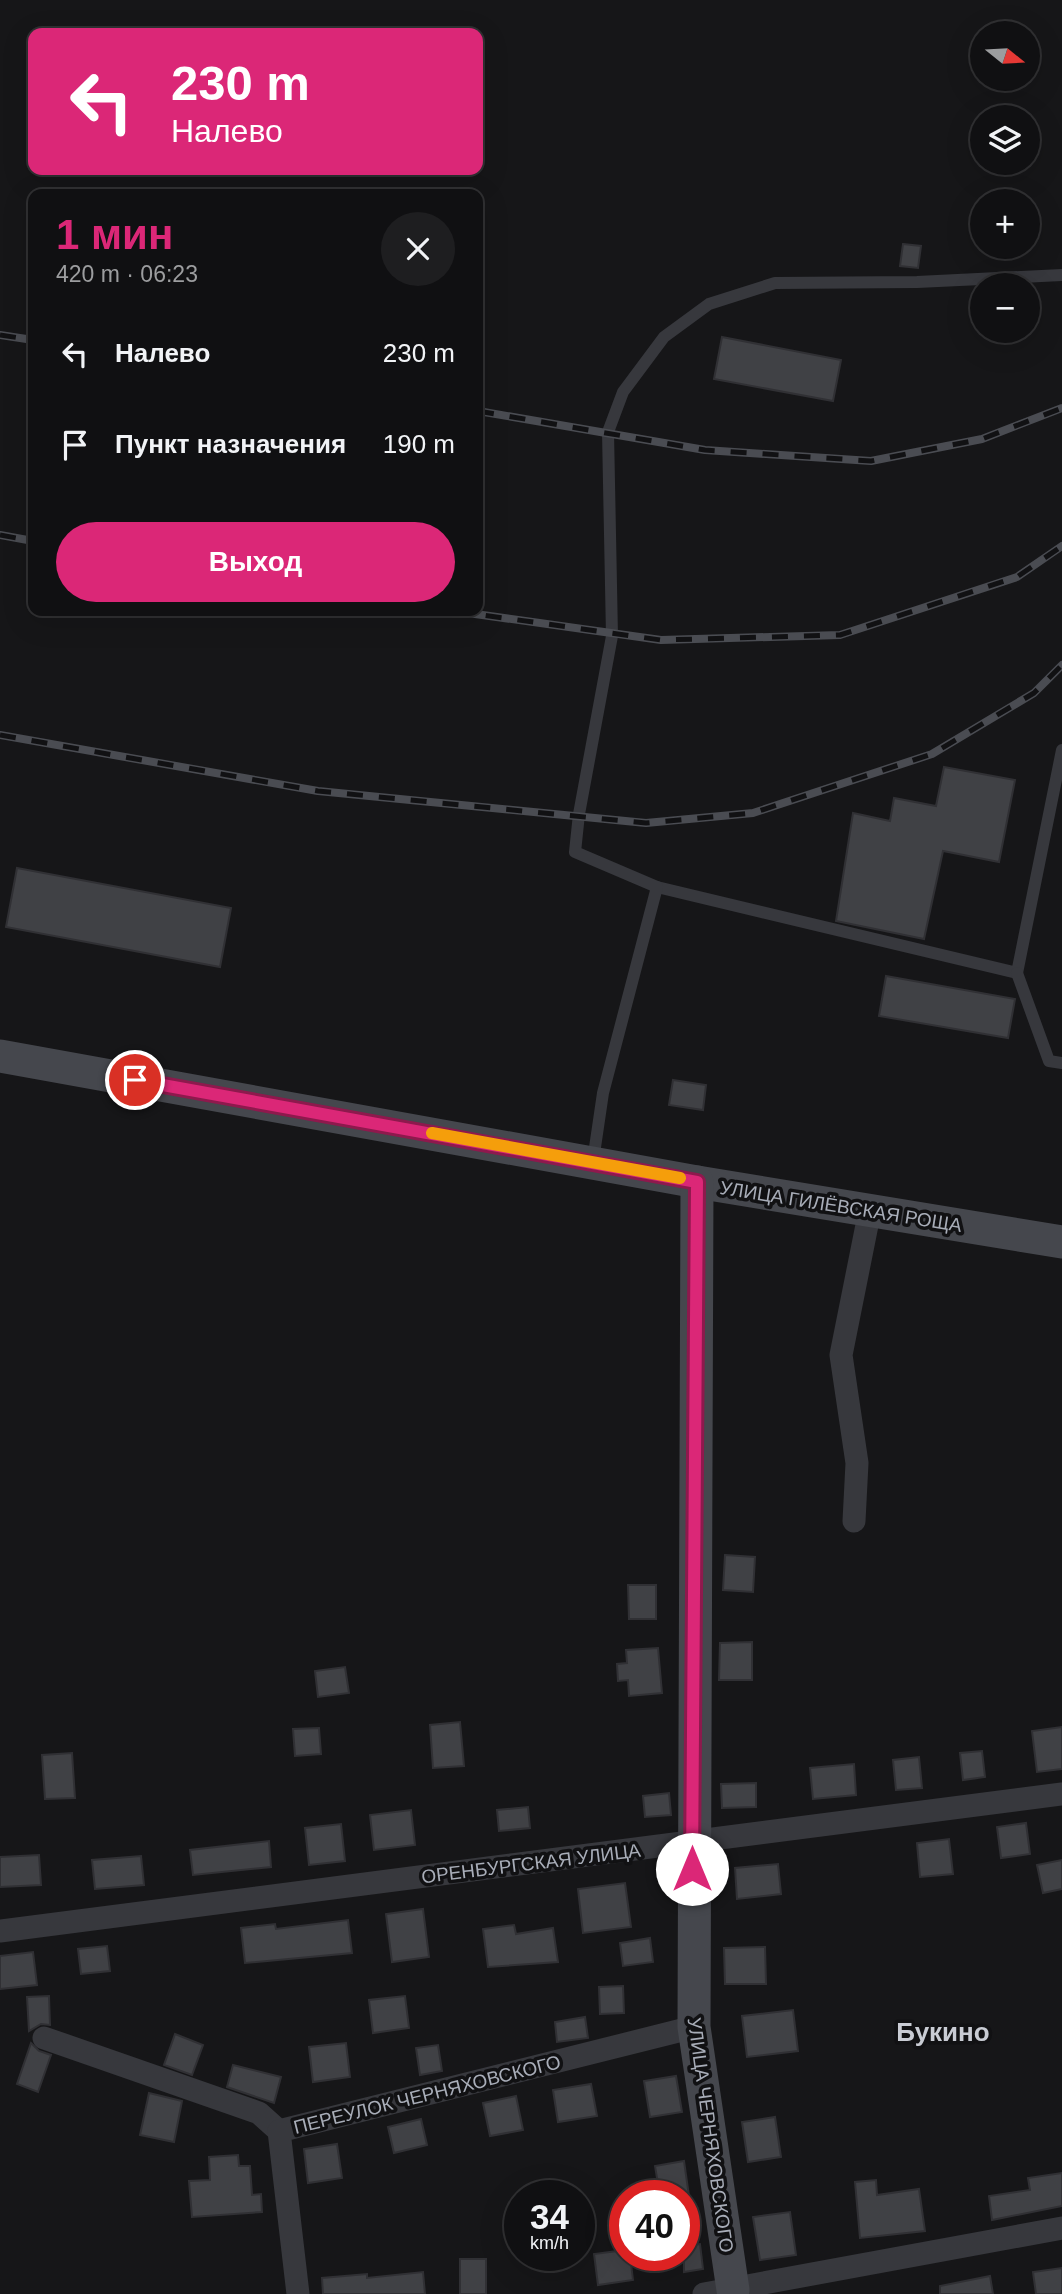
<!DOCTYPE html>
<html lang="ru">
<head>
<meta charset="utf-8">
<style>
  body { margin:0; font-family:Arial,sans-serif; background:#1e1e20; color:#f1f3f6; height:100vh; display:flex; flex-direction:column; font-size:26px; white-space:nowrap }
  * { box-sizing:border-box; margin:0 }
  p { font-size:23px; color:#9c9d9f }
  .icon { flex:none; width:38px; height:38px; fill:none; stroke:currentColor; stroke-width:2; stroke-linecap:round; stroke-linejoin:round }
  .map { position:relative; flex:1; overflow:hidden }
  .details { position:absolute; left:28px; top:189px; width:455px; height:427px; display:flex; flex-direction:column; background:#101012; border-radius:14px; box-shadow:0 7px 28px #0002,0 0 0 2px #303032 }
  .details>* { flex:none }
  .banner { position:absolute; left:28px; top:28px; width:455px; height:147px; border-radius:14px; box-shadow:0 7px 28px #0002,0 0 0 2px #303032; background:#db2777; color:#fff; overflow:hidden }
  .needle { width:46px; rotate:108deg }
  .buttons { position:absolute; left:970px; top:21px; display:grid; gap:14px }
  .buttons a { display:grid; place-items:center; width:70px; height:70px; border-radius:50%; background:#101012; box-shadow:0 7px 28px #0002,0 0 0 2px #303032; font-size:35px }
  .speed { position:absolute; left:504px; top:2180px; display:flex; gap:14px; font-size:35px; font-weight:700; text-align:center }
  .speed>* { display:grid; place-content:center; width:91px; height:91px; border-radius:50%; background:#101012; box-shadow:0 7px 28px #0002,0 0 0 2px #303032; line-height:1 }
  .speed small { font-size:18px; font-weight:400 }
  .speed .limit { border:10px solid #d22; background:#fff; color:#111 }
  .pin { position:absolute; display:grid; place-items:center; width:60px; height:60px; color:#fff; margin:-30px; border:4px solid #fff; border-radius:50%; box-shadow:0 2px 7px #0007 }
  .me { position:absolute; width:77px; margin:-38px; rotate:0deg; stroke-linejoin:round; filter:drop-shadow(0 0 5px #0008) }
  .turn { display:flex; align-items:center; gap:24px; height:147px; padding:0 28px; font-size:32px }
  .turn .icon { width:91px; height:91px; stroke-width:2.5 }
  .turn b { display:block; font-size:49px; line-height:60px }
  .round { display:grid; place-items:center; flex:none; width:74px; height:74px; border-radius:37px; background:#1e1e20 }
  .overview { display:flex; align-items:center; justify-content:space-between; height:119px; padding:0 28px }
  h1 { font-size:42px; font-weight:600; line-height:52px; color:#db2777 }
  .primary-button { display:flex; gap:14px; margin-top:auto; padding:14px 28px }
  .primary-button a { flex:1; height:80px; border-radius:42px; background:#db2777; color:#fff; font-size:28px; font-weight:600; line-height:80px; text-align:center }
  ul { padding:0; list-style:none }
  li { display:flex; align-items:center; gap:21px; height:91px; padding:0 28px }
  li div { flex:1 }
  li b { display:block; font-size:26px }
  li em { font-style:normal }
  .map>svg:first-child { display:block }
  .building { fill:#404145; stroke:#303034; stroke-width:2 }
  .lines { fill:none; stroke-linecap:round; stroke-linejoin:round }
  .lane { stroke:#37383d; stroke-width:12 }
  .street { stroke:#37383d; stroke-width:23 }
  .secondary { stroke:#45474d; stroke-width:33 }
  .rail-casing { stroke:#4a4c52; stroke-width:8 }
  .rail { stroke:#111113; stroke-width:5; stroke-dasharray:16; stroke-linecap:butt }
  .route-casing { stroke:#8e194d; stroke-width:18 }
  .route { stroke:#db2777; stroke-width:12 }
  .slow { stroke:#f59e0b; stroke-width:12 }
  .labels { text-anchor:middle; stroke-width:7; stroke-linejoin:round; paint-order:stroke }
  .street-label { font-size:19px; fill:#a8adb8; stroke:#111113 }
  .district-label { font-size:26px; font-weight:bold; fill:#c9ccd4; stroke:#111113 }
</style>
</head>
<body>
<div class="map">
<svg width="1062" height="2294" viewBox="0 0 1062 2294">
  <rect width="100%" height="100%" fill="#161618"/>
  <!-- building -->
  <g class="building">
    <polygon points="903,244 921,246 918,268 900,266"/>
    <polygon points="722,337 841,360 833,401 714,379"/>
    <polygon points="944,767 1015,780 999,862 943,851 924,939 836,921 853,813 890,821 894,798 936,806"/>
    <polygon points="17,868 231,908 220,967 6,927"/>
    <polygon points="886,976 1015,999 1008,1038 879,1016"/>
    <polygon points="673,1080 706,1085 703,1110 669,1105"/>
    <polygon points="725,1555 755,1557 753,1592 723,1590"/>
    <polygon points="628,1585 656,1585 656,1619 629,1619"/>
    <polygon points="752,1642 752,1680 719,1680 720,1643"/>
    <polygon points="658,1648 662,1693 629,1696 628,1680 618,1681 617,1664 627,1663 626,1650"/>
    <polygon points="345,1667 349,1693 318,1697 315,1671"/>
    <polygon points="460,1722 464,1766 433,1768 430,1725"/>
    <polygon points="1062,1727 1062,1769 1037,1772 1032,1731"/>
    <polygon points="319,1728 321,1754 295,1756 293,1729"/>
    <polygon points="982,1751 985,1777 963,1780 960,1753"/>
    <polygon points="72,1753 75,1798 45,1799 42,1755"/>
    <polygon points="919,1757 922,1788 896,1790 893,1760"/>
    <polygon points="854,1764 856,1795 813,1799 810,1768"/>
    <polygon points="756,1783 756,1807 722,1808 721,1784"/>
    <polygon points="669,1793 671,1815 645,1817 643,1796"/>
    <polygon points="528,1807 530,1828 499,1831 497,1810"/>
    <polygon points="411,1810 415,1845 374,1850 370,1815"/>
    <polygon points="1026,1823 1030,1854 1001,1858 997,1827"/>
    <polygon points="341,1824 345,1861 309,1865 305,1828"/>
    <polygon points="949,1839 953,1874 920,1877 917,1843"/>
    <polygon points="269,1841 271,1867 193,1875 190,1850"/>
    <polygon points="39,1855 41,1885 0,1887 0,1857"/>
    <polygon points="141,1856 144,1885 95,1889 92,1860"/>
    <polygon points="1062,1860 1062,1889 1043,1893 1037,1865"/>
    <polygon points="778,1864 781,1894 737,1899 735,1868"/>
    <polygon points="625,1883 631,1927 583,1933 578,1889"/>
    <polygon points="423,1909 429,1957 392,1962 386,1914"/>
    <polygon points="348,1920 352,1953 245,1963 241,1928 275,1924 276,1929"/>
    <polygon points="514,1925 516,1934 553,1928 558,1962 488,1967 483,1929"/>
    <polygon points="650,1938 653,1962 623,1966 620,1943"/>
    <polygon points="107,1946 110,1971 81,1974 78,1949"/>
    <polygon points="765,1947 766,1984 725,1984 724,1948"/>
    <polygon points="33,1952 37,1985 0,1989 0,1956"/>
    <polygon points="623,1986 624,2013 600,2014 599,1987"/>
    <polygon points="49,1996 50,2025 41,2024 29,2031 27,1997"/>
    <polygon points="405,1996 409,2028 373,2033 369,2000"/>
    <polygon points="793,2010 798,2051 747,2057 742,2016"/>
    <polygon points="585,2017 588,2038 557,2042 555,2022"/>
    <polygon points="175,2034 203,2045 192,2075 164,2065"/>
    <polygon points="31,2043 39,2051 51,2055 38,2092 17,2084"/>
    <polygon points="346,2043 350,2077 313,2082 309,2047"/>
    <polygon points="438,2045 442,2071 420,2075 416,2048"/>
    <polygon points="233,2065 281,2077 274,2103 227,2087"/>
    <polygon points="676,2076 682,2112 650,2117 644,2081"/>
    <polygon points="591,2084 597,2116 558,2122 553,2090"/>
    <polygon points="149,2093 182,2101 174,2142 140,2135"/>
    <polygon points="516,2096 523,2130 490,2136 483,2103"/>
    <polygon points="775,2117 781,2157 748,2162 742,2122"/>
    <polygon points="421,2119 427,2145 394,2153 388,2127"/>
    <polygon points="337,2144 342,2178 308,2183 304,2149"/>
    <polygon points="238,2155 239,2166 250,2166 252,2195 261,2194 262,2212 192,2217 189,2181 210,2180 209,2157"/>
    <polygon points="684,2161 689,2196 660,2196 655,2166"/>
    <polygon points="1062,2173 1062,2206 992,2220 989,2196 1030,2190 1028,2178"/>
    <polygon points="876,2180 877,2195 919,2189 925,2231 860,2238 855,2182"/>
    <polygon points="790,2212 796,2255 760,2260 753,2217"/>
    <polygon points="700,2244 703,2269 684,2272 684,2246"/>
    <polygon points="625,2250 625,2256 630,2256 633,2280 598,2285 594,2254"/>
    <rect x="460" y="2259" width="26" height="35"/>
    <polygon points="1062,2268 1062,2294 1036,2294 1033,2272"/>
    <polygon points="423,2272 425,2294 323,2294 322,2278 367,2274 367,2278"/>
    <polygon points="990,2276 993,2294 940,2294 940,2286"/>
  </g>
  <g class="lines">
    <!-- lane -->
    <g class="lane">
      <polyline points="657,887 1017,973 1062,750"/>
      <polyline points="1017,973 1049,1061 1062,1063"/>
      <polyline points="593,1161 603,1093 657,887 575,852 579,814 612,636 608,432 623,392 664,337 709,304 775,283 917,282 1062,275"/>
    </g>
    <!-- street -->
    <g class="street">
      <polyline points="854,1521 857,1463 841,1355 870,1210"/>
      <polyline points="0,1931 1062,1794"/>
      <polyline points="44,2038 259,2113 279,2131"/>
      <polyline points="298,2294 279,2131 694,2027"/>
      <polyline points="704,2294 1062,2228"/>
    </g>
    <!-- secondary -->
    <g class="secondary">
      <polyline points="0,1056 697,1182 1062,1242"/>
      <polyline points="697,1182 694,2027 733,2290"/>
    </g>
    <defs>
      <g id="rail">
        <polyline points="0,335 33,340"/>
        <polyline points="478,411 705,450 871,461 982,439 1062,408"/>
        <polyline points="0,535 33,541"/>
        <polyline points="454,611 661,640 840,635 1017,577 1062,546"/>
        <polyline points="0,735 318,791 646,823 753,813 932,754 1034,693 1062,665"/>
      </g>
    </defs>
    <!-- rail casing -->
    <use href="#rail" class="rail-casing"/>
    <!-- rail -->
    <use href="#rail" class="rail"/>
  </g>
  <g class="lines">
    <defs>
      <polyline id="route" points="135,1080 697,1182 692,1869"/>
    </defs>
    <!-- route casing -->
    <use href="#route" class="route-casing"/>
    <!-- route -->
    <use href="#route" class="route"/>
    <!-- slow -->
    <polyline class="slow" points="432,1133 680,1178"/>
  </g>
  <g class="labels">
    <!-- street labels -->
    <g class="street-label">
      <text transform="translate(841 1206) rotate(9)" y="7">УЛИЦА ГИЛЁВСКАЯ РОЩА</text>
      <text transform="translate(531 1863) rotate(-7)" y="7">ОРЕНБУРГСКАЯ УЛИЦА</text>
      <text transform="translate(427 2094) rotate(-14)" y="7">ПЕРЕУЛОК ЧЕРНЯХОВСКОГО</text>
      <text transform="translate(711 2135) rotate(82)" y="7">УЛИЦА ЧЕРНЯХОВСКОГО</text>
    </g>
    <!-- district labels -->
    <g class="district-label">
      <text x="943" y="2041">Букино</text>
    </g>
  </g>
</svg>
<div class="buttons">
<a><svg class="needle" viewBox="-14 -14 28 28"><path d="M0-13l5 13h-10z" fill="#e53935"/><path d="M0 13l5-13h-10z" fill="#9c9d9f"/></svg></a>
<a><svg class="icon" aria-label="layers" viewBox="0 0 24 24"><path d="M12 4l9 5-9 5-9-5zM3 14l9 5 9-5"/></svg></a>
<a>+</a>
<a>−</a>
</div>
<div class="speed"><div>34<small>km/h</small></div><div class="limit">40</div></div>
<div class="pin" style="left:135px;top:1080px;background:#d93025"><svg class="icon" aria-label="arrive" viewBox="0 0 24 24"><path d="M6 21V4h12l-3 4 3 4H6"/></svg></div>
<svg class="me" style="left:692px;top:1869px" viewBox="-20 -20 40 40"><circle r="19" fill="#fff"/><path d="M0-13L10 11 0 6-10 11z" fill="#db2777"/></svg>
<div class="banner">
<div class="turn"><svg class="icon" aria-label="left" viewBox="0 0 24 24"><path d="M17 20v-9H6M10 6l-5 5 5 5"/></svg><div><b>230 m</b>Налево</div></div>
</div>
<section class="details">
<div class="overview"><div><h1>1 мин</h1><p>420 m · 06:23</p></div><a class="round"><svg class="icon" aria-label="close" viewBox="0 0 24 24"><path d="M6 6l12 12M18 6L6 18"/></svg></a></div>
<ul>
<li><svg class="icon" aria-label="left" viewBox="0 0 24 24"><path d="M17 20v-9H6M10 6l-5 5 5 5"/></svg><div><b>Налево</b></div><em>230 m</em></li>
<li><svg class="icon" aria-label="arrive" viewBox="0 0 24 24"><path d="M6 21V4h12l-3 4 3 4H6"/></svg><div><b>Пункт назначения</b></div><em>190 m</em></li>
</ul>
<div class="primary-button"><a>Выход</a></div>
</section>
</div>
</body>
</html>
